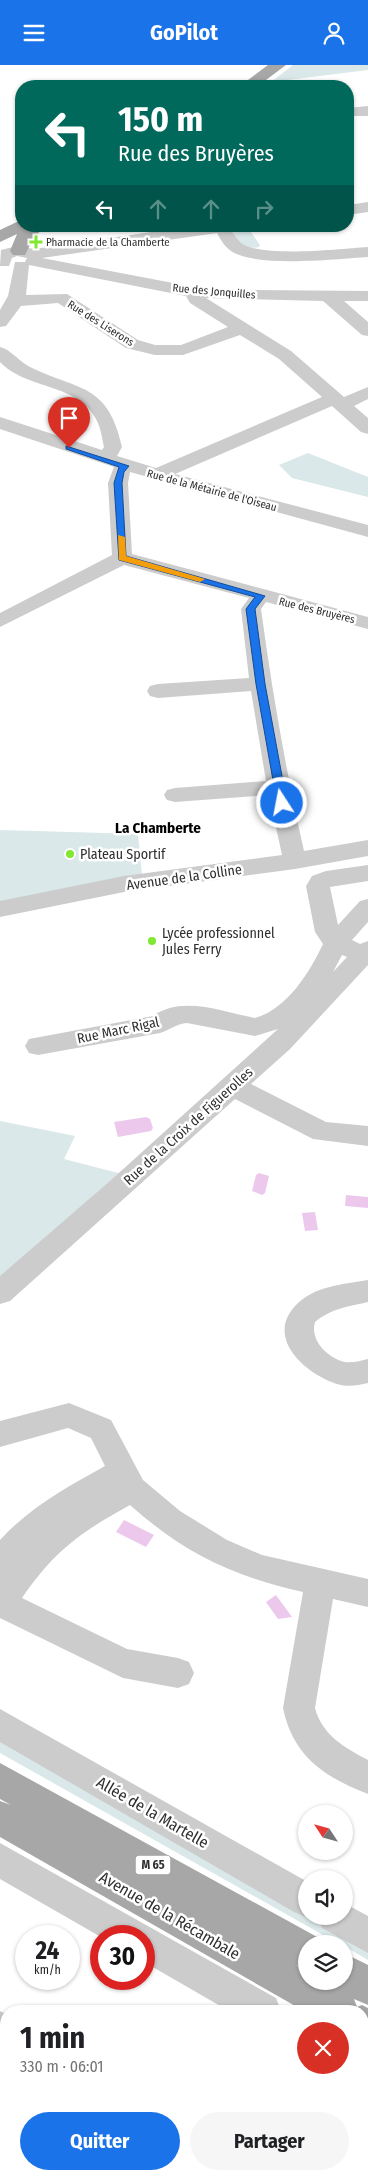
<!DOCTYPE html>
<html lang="fr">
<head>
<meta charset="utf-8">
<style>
  body { margin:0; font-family:"Fira Sans Condensed",sans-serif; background:#f6f6f6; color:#202124; height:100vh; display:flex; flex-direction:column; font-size:19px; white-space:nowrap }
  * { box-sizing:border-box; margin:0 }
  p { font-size:16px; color:#757577 }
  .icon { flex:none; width:28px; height:28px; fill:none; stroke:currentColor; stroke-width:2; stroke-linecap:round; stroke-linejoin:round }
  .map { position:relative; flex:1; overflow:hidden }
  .details { position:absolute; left:0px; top:1940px; width:369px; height:175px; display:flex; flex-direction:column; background:#fff; border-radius:20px 20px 0 0; box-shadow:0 1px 4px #0004 }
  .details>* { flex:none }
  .guide { position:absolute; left:15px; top:15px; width:339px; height:152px; border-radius:20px; box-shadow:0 1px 4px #0004; background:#00695c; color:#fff; overflow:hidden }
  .needle { width:32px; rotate:306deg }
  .fabs { position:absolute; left:298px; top:1740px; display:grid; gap:10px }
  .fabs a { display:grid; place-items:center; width:55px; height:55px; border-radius:50%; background:#fff; box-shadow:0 1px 4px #0004; font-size:25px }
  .speed { position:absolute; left:15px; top:1860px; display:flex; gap:10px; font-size:25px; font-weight:700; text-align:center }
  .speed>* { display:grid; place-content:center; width:65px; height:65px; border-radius:50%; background:#fff; box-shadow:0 1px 4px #0004; line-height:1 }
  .speed small { font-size:12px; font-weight:400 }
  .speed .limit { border:8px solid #d22; background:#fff; color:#111 }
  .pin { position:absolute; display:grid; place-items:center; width:42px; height:42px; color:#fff; margin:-51px -21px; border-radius:50% 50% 50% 0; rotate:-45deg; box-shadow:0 0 5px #0007 }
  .pin .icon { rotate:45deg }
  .me { position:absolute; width:55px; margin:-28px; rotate:349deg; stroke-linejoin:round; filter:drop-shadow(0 0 4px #0008) }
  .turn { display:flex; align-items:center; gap:18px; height:105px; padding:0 20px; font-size:22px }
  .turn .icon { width:65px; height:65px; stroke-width:2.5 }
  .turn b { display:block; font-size:35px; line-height:42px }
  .lanes { display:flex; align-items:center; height:48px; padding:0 20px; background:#0003; justify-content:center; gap:25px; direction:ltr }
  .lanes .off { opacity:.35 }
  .round { display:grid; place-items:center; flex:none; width:52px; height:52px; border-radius:26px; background:#f6f6f6 }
  .headline { display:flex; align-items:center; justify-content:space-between; height:85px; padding:0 20px }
  h1 { font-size:30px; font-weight:700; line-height:38px }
  .action { display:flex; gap:10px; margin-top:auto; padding:10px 20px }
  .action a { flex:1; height:58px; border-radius:30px; background:#1a73e8; color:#fff; font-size:20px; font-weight:700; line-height:58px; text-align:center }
  .action a+a { background:#f6f6f6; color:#202124 }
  header { display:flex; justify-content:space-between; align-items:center; height:65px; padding:0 20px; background:#1a73e8; color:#fff; font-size:22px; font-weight:700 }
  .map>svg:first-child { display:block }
  .green { fill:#dae8e9 }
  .water { fill:#ecc9ec }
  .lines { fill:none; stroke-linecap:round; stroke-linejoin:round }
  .minor { fill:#ccc; fill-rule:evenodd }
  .major { fill:#a7a7a7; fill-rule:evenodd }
  .route { fill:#1a73e8; stroke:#114b97 }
  .slow { fill:#f59e0b }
  .poi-dot { fill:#81e730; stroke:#fff; stroke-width:2 }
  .labels { text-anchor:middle; stroke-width:5; stroke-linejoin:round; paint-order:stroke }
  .far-poi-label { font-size:11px; fill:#2f2f2f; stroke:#fff; text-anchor:start }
  .far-street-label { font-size:11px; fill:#2f2f2f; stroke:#fff }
  .shield { fill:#fff; stroke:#6d6d6d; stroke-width:1 }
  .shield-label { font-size:12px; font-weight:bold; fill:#2f2f2f }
  .poi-label { font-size:14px; fill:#2f2f2f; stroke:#fff; text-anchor:start }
  .street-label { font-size:14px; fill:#2f2f2f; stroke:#fff }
  .neighbourhood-label { font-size:15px; font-weight:bold; fill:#000; stroke:#fff }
  .near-street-label { font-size:16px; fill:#2f2f2f; stroke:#fff }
</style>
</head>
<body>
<header><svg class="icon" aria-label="menu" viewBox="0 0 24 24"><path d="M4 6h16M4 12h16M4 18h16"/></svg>GoPilot<svg class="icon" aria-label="person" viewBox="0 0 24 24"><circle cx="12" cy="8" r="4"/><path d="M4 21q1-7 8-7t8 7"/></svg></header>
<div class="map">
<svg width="368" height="2115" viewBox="0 0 368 2115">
  <rect width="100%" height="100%" fill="#fff"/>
  <!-- green -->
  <g class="green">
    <polygon points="293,0 368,0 368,5 271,17"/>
    <path d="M248 163 260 180 259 182C244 185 240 179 232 167Z"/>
    <polygon points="308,388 368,412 368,432 292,413 279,400"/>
    <polygon points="0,765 138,769 142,810 0,838"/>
    <polygon points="0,1056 75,1071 64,1094 122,1109 0,1212"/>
    <polygon points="0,1670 306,1843 306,1851 321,1851 368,1879 368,1895 344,1881 344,1879 339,1879 0,1688"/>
  </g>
  <!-- water -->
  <g class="water">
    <polygon points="146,1052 150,1054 153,1063 151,1066 118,1072 114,1057"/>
    <polygon points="259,1108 269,1111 265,1128 262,1130 252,1126 256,1110"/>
    <polygon points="346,1130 368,1132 368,1143 345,1141"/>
    <polygon points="315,1147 318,1165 305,1166 302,1148"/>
    <polygon points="124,1455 154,1470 146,1482 116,1467"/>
    <polygon points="276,1530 292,1552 278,1554 266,1537"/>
  </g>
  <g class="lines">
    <!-- minor -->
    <g class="minor">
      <polygon points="368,41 368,51 348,51 348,43"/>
      <polygon points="368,137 368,147 348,150 348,140"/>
      <path d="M192 161H237L231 165C235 171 239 177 244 180 269 192 339 184 368 182V192C336 194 257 203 231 186 225 182 220 174 217 168L42 193 194 222 241 225 368 226V236H344L368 257V271L362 270 323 236 206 233 291 286 344 332 368 322V334L354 341 368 353V369L361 367 332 341 175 409 368 460V472L130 407 128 418 132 489 368 552V564L266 537 261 544C272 626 286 706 304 786L368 775V791L295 804 124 827 0 852V836L124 811 282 790 269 730 175 737 167 735 164 730 167 725 175 723 266 716 251 626 158 633 150 631 147 626 150 621 158 619 249 613 241 544 249 533 124 500 0 562V548L112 490 108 418 114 402 0 364V352L102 385 104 382C102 373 101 364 97 356 80 318 26 325 0 297V282C12 285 20 298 32 303 81 326 108 319 122 382L117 391 156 403 322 332 279 294 240 270 183 290H155L126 283 58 238 21 241 6 261 0 262V245L8 231 15 197H25L27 193 17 191 12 193 9 201H0L1 185 17 181 34 184ZM29 200 186 231 190 238 228 262 181 280H155L138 275 67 229 26 230Z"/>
      <path d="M368 800V816L330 822 338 860 360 836 368 834V857L352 875 360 879 368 876V900L290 984 251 1019 326 1057 368 1061V1081L313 1074 235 1034 10 1236 0 1239V1211L110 1116 278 964 255 971 187 958C176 959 170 965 160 968L38 990 29 988 25 981 29 974 153 951C182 930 223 947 255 953 287 944 310 907 323 879L315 867 306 821 312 811 326 806ZM342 890 347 892 333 907Z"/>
      <path d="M368 1215V1237C347 1242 332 1243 315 1257 310 1274 325 1290 341 1296 349 1299 360 1296 368 1294V1318C359 1320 350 1322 341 1320 309 1312 263 1274 296 1240 314 1221 344 1219 368 1215Z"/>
      <path d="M69 1338 111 1355 143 1415 180 1446 227 1475 262 1490 368 1514V1542L333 1534 315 1643C322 1670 345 1683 368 1695V1729C324 1712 293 1691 283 1643L303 1527C232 1511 184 1488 130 1440 81 1467 54 1486 22 1533L127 1584 178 1593 189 1597 194 1608 189 1619 178 1623 123 1613 0 1553V1475C29 1443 67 1422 105 1401L91 1373 68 1363 0 1382V1356Z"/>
      <polygon points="0,1644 306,1816 306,1851 309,1851 306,1852 294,1847 0,1677"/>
      <polygon points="0,1778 276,1933 281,1946 229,1946 144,1897 144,1871 101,1872 0,1814"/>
      <polygon points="344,1838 368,1851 368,1888 322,1863 317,1851 344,1851"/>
      <polygon points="0,1946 6,1949 6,1985 0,1983"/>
      <polygon points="362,1985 368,1987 368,2024 362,2022"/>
      <polygon points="111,2109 150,2109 147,2115 108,2115"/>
    </g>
    <!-- major -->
    <g class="major">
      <polygon points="268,0 286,0 258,21 240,21"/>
      <polygon points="21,155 21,161 46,161 34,172 25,190 13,190 10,186 17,169 0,177 0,165"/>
      <polygon points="0,1698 319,1873 321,1879 306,1879 306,1904 296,1900 306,1906 306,1916 324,1916 331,1920 329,1916 344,1916 344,1888 368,1900 368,1940 354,1934 357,1942 362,1940 368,1943 368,1981 362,1979 362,1946 304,1946 0,1772 0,1736 11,1740 0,1734"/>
    </g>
  </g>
  <!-- route -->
  <polygon class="route" points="66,381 129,401 124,407 122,418 126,491 265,531 255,544 265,619 287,738 285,740 278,740 277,738 256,619 246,544 255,532 119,495 114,418 119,402 66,384"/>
  <!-- slow -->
  <polygon class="slow" points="118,470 125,472 126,491 205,514 200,517 119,495"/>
  <!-- markers -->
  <g class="poi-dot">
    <path d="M33.5 169.5h5v5h5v5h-5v5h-5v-5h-5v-5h5z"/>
    <circle cx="70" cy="789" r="5"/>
    <circle cx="152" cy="876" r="5"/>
  </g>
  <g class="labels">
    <!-- far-poi labels -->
    <g class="far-poi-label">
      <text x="46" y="181">Pharmacie de la Chamberte</text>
    </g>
    <!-- far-street labels -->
    <g class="far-street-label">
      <text transform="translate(214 226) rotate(5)" y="4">Rue des Jonquilles</text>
      <text transform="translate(101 258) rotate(32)" y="4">Rue des Liserons</text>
      <text transform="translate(212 425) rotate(15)" y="4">Rue de la Métairie de l'Oiseau</text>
      <text transform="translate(317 545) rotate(14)" y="4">Rue des Bruyères</text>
    </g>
    <!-- shield labels -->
    <rect class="shield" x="135.5" y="1790.5" width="35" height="19" rx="4"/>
    <g class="shield-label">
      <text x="153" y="1804">M 65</text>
    </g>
    <!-- poi labels -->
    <g class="poi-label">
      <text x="80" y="794">Plateau Sportif</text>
      <text x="162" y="873">Lycée professionnel<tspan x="162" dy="16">Jules Ferry</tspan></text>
    </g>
    <!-- street labels -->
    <g class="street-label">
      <text transform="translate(184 812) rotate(-8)" y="5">Avenue de la Colline</text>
      <text transform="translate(118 965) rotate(-12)" y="5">Rue Marc Rigal</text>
      <text transform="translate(188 1061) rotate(-42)" y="5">Rue de la Croix de Figuerolles</text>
    </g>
    <!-- neighbourhood labels -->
    <g class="neighbourhood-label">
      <text x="158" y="768">La Chamberte</text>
    </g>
    <!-- near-street labels -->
    <g class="near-street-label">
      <text transform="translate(153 1747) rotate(30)" y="6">Allée de la Martelle</text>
      <text transform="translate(170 1850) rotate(30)" y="6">Avenue de la Récambale</text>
    </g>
  </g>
</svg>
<div class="fabs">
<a><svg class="needle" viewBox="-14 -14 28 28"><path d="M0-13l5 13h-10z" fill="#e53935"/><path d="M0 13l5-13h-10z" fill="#757577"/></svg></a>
<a><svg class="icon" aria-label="sound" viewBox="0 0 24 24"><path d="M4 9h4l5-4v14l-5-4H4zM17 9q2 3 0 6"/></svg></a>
<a><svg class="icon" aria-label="layers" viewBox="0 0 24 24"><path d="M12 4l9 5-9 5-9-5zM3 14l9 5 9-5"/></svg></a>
</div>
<div class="speed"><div>24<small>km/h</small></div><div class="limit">30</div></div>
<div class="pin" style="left:69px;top:383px;background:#d93025"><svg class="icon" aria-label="arrive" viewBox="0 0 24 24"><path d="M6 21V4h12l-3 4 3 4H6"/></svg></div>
<svg class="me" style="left:282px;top:738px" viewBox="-20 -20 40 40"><circle r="17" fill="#1a73e8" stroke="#fff" stroke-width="3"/><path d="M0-11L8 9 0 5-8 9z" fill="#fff"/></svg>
<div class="guide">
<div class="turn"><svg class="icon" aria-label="left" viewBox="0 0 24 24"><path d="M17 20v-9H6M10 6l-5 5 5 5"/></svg><div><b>150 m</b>Rue des Bruyères</div></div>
<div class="lanes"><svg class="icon" aria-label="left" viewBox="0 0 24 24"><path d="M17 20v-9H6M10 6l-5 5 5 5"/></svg><svg class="icon off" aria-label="ahead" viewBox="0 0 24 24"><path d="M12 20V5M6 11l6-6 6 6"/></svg><svg class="icon off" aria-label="ahead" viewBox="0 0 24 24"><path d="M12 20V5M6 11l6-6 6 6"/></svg><svg class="icon off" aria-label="right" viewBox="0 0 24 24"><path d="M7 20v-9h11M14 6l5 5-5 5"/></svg></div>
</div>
<section class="details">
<div class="headline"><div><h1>1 min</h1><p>330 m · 06:01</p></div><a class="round" style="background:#d93025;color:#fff"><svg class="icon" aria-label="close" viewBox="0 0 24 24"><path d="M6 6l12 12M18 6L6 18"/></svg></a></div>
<div class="action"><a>Quitter</a><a>Partager</a></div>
</section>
</div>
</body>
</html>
